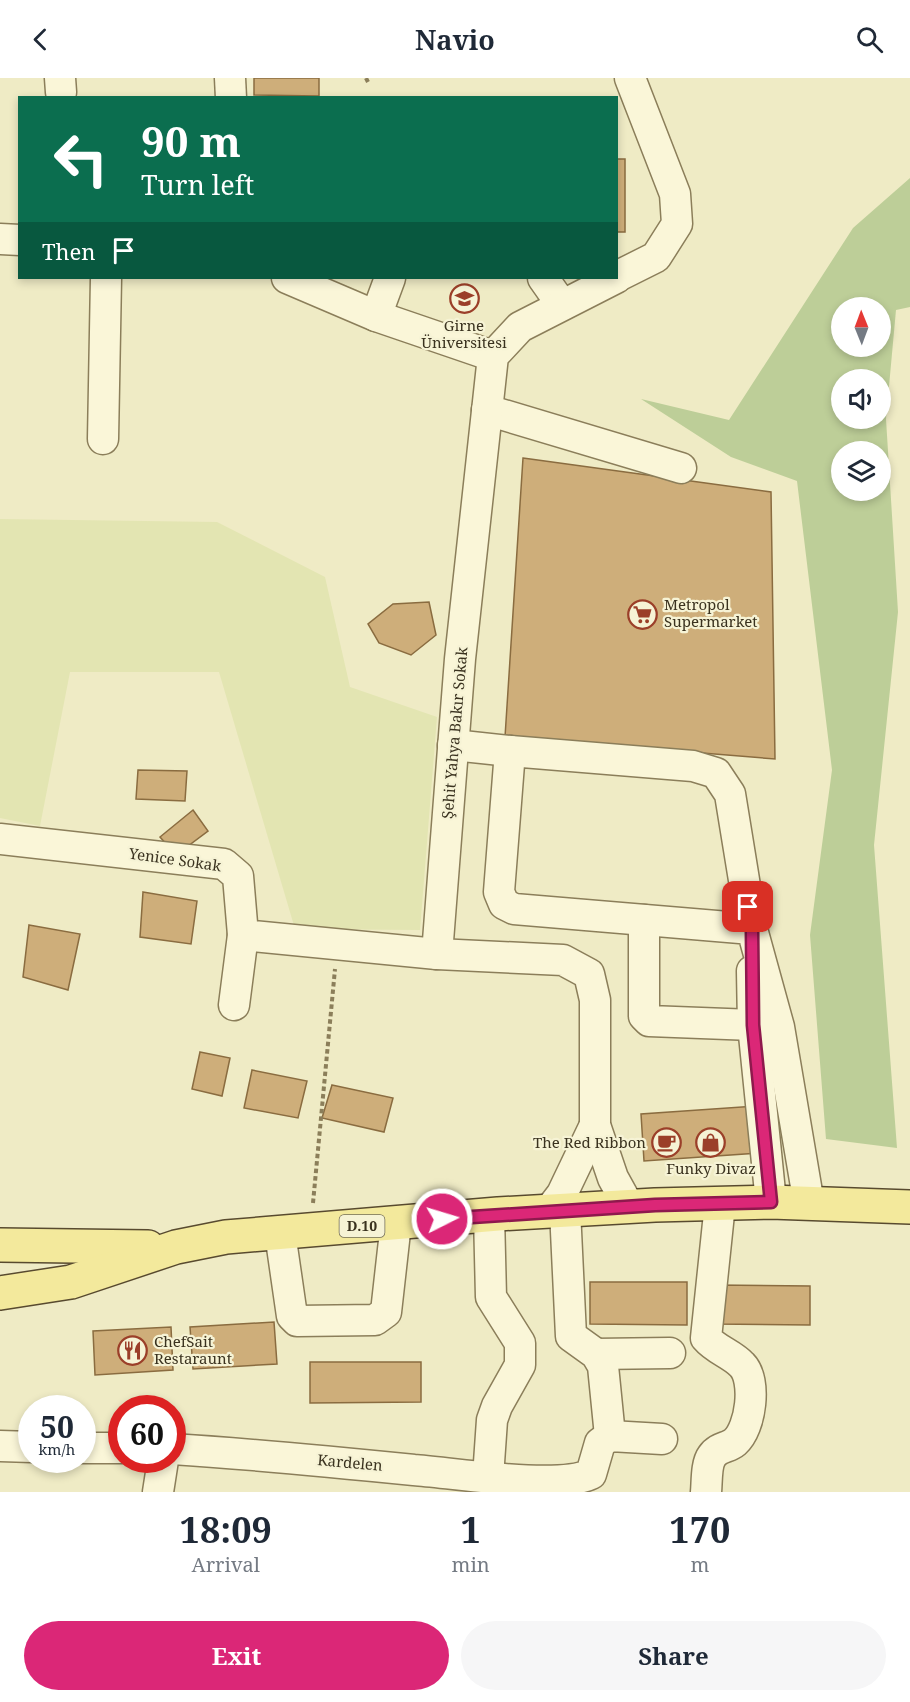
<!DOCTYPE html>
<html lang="en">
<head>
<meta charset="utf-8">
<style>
  body { margin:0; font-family:"Noto Serif",serif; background:#f6f6f7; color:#1f2937; height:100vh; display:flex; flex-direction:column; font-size:22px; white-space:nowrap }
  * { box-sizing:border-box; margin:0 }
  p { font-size:20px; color:#747a83 }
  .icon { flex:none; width:33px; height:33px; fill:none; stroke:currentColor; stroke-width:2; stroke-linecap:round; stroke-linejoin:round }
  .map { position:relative; height:1414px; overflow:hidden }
  .sheet { display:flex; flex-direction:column; background:#fff; flex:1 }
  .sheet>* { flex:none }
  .guide { position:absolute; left:18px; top:18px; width:600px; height:183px; border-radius:0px; box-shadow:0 3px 9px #0003; background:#0b6e4f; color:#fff; overflow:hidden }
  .needle { width:39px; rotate:359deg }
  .controls { position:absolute; left:831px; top:219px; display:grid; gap:12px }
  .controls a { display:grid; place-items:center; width:60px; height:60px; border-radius:50%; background:#fff; box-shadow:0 3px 9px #0003; font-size:30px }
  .speed { position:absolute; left:18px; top:1317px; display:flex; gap:12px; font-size:30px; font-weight:700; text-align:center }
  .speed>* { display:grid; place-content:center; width:78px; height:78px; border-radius:50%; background:#fff; box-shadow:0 3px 9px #0003; line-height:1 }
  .speed small { font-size:15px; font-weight:400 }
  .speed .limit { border:9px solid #d22; background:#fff; color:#111 }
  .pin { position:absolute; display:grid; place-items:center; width:51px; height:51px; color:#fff; margin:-26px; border-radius:12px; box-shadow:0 3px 9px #0006 }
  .me { position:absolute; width:66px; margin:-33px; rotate:85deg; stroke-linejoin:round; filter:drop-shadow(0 0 4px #0008) }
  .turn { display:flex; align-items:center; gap:21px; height:126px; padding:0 24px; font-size:27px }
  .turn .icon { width:78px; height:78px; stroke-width:2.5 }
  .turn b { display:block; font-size:42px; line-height:51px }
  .then { display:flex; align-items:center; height:57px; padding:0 24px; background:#0003; gap:12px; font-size:22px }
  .eta { display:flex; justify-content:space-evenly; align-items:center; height:102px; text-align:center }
  .eta b { font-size:36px; font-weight:700; line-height:42px }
  .button { display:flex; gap:12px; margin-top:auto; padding:12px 24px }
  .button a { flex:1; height:69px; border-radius:36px; background:#db2777; color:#fff; font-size:24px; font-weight:700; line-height:69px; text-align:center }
  .button a+a { background:#f6f6f7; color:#1f2937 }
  header { display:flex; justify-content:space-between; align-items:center; height:78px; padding:0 24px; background:#fff; font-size:27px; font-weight:700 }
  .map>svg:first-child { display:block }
  .farmland { fill:#e3e5b2 }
  .green { fill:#bdce98; fill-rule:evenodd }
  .building { fill:#ceae7a; stroke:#8a6c40; stroke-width:1.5 }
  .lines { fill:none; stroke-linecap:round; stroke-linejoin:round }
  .minor-casing { stroke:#8b7e5a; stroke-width:33 }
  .major-casing { stroke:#584a2f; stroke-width:36 }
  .path { stroke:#8b7e5a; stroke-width:4; stroke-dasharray:4.5 3; stroke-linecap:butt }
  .minor { stroke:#faf6d8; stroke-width:30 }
  .major { stroke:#f3e99c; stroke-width:33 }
  .route-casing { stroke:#8e194d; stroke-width:15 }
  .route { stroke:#db2777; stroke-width:10 }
  .labels { text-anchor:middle; stroke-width:4.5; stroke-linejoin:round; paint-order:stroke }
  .shield { fill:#f6f3d5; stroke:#726c56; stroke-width:1.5 }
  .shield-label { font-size:14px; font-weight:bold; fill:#3a321f }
  .poi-label { font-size:15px; fill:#3a321f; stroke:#f6f3d5 }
  .street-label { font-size:15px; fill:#3a321f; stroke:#f6f3d5 }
</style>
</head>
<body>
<header><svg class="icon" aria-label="back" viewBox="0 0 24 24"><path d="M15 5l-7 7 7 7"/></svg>Navio<svg class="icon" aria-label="search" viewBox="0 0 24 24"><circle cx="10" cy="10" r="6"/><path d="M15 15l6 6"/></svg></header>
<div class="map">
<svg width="910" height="1414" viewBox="0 0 910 1414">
  <rect width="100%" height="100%" fill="#efebc5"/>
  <!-- farmland -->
  <polygon class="farmland" points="0,441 217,444 325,499 350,609 437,639 420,852 295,851 219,594 70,594 40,748 0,740"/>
  <!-- green -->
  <path class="green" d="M910 100V229L896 232 886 341 898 534 874 767 897 1070 826 1061 810 857 832 692 797 403 731 379 641 321 729 342 853 150ZM842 230H880V268H842ZM842 302H880V340H842ZM842 374H880V412H842Z"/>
  <!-- building -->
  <g class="building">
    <polygon points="254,0 319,0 319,18 254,17"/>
    <rect x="616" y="81" width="9" height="73"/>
    <polygon points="523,380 771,414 775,681 505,659"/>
    <polygon points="429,524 436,557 411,577 379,565 368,546 393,526"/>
    <polygon points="138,692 187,693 185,723 136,721"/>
    <polygon points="193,732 208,753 176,777 160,759"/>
    <polygon points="143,814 197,823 191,866 140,859"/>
    <polygon points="29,847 80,856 68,912 23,899"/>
    <polygon points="200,974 230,980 222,1018 192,1011"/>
    <polygon points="252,992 307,1003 298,1040 244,1030"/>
    <polygon points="332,1007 393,1020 384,1054 322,1040"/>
    <polygon points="756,1028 759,1075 644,1083 641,1036"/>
    <polygon points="590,1204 687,1204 687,1247 590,1246"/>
    <polygon points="714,1207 810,1208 810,1247 714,1246"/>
    <polygon points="274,1244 277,1286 193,1291 190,1249"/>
    <polygon points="171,1249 173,1292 95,1297 93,1253"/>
    <polygon points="310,1284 421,1284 421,1324 310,1325"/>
  </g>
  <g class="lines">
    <defs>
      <g id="minor">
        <polyline points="60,0 61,14"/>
        <polyline points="230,0 231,20"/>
        <polyline points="0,161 20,162"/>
        <polyline points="616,199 656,179 677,146 675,116 630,0"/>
        <polyline points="287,200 376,238 493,278"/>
        <polyline points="543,200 562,227"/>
        <polyline points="376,238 390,200"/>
        <polyline points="487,332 681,390"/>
        <polyline points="103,361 106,200"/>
        <polyline points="453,667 510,673"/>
        <polyline points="0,761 224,786 238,798 243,857 437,876 563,882 589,896 595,922 595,1047 613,1100 629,1129"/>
        <polyline points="644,842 644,938 649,943 753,947"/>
        <polyline points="752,851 514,831 504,826 499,814 510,673 693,688 716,695 730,716 752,851 779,949 809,1126"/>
        <polyline points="437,876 460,581 493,278 520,249 616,200"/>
        <polyline points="752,893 753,947 771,1124"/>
        <polyline points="234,927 243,857"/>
        <polyline points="565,1132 571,1258 596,1276 603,1288 610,1358"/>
        <polyline points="549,1133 562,1116 595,1047"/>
        <polyline points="280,1155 292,1238 297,1243 375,1242 386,1234 396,1145"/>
        <polyline points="596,1276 670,1275"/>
        <polyline points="0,1368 32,1369"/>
        <polyline points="82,1370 122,1370"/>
        <path d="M172 1371C253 1376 334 1384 414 1392 454 1395 558 1412 591 1396L600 1365 610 1358 662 1361"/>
        <polyline points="488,1399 492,1342 497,1328 520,1287 520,1265 491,1219 489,1137"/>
        <polyline points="158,1414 163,1382"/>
        <path d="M706 1414C707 1404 706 1386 712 1378 718 1369 728 1370 735 1364 751 1350 757 1302 742 1287 732 1276 716 1272 706 1260L720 1126"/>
      </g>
      <g id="major">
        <polyline points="0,1167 148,1169"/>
        <polyline points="0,1215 71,1204 176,1169 226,1159 498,1136 655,1127 771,1124 910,1129"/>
      </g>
    </defs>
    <!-- minor casing -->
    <use href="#minor" class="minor-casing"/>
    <!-- major casing -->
    <use href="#major" class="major-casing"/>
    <!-- path -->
    <g class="path">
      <polyline points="366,0 368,4"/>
      <polyline points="313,1125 335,891"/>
    </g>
    <!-- minor -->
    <use href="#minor" class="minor"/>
    <!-- major -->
    <use href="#major" class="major"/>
  </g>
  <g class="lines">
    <defs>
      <polyline id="route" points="442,1141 655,1127 771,1124 753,947 752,851 748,829"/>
    </defs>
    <!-- route casing -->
    <use href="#route" class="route-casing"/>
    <!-- route -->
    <use href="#route" class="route"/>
  </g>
  <!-- icons -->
  <defs>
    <symbol id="university-ring" viewBox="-11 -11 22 22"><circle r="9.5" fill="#f6f3d5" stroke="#9b3f29" stroke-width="1.5"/><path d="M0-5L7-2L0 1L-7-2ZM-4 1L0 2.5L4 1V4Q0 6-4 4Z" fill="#9b3f29"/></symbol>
    <symbol id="supermarket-ring" viewBox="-11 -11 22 22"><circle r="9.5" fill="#f6f3d5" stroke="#9b3f29" stroke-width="1.5"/><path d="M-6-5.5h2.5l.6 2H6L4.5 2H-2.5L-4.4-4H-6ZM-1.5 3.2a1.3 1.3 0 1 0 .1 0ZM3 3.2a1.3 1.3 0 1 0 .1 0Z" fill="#9b3f29"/></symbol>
    <symbol id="shop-ring" viewBox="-11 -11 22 22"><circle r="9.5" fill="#f6f3d5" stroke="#9b3f29" stroke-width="1.5"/><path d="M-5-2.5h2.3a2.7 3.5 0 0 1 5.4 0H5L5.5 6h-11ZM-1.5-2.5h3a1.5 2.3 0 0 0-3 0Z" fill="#9b3f29"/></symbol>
    <symbol id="cafe-ring" viewBox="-11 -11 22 22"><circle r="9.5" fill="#f6f3d5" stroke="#9b3f29" stroke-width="1.5"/><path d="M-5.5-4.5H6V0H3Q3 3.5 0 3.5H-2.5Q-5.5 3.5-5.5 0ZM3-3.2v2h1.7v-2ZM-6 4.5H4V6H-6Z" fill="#9b3f29"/></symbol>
    <symbol id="restaurant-ring" viewBox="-11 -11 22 22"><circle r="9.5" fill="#f6f3d5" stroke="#9b3f29" stroke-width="1.5"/><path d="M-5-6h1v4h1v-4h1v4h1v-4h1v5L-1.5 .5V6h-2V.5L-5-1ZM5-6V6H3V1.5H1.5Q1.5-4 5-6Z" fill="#9b3f29"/></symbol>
  </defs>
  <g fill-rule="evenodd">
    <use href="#university-ring" x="448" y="204" width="33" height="33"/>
    <use href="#supermarket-ring" x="626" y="520" width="33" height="33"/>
    <use href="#shop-ring" x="694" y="1048" width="33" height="33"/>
    <use href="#cafe-ring" x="650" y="1048" width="33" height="33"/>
    <use href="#restaurant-ring" x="116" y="1256" width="33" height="33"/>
  </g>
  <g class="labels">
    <!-- shield labels -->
    <rect class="shield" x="339.5" y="1137" width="45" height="22" rx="4.5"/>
    <g class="shield-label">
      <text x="362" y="1153">D.10</text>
    </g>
    <!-- poi labels -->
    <g class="poi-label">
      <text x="464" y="253">Girne<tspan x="464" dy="17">Üniversitesi</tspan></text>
      <text x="664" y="532" text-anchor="start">Metropol<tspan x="664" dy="17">Supermarket</tspan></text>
      <text x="646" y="1070" text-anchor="end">The Red Ribbon</text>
      <text x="711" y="1096">Funky Divaz</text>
      <text x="154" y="1269" text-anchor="start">ChefSait<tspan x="154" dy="17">Restaraunt</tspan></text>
    </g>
    <!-- street labels -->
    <g class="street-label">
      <text transform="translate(455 655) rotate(-85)" y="5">Şehit Yahya Bakır Sokak</text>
      <text transform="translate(175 782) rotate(8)" y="5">Yenice Sokak</text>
      <text transform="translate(350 1385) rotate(5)" y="5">Kardelen</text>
    </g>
  </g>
</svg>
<div class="controls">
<a><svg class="needle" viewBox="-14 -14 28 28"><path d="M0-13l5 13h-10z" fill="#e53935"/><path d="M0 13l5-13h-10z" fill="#747a83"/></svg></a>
<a><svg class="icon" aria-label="sound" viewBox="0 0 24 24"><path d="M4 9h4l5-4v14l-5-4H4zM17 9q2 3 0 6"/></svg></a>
<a><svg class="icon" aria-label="layers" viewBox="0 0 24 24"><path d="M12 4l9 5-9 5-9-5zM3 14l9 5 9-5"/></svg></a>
</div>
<div class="speed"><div>50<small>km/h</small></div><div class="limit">60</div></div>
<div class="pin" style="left:748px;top:829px;background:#d93025"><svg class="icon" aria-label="arrive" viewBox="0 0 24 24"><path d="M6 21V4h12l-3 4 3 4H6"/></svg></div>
<svg class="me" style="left:442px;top:1141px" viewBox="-20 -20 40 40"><circle r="17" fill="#db2777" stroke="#fff" stroke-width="3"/><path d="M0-11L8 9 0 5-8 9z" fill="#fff"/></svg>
<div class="guide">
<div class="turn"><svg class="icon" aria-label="left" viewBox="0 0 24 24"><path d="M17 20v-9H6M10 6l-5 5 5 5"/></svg><div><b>90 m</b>Turn left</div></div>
<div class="then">Then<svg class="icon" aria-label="arrive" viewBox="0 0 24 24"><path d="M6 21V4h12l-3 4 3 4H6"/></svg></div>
</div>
</div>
<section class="sheet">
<div class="eta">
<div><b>18:09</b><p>Arrival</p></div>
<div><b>1</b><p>min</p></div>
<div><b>170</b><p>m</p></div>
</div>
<div class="button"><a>Exit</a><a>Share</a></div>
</section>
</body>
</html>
